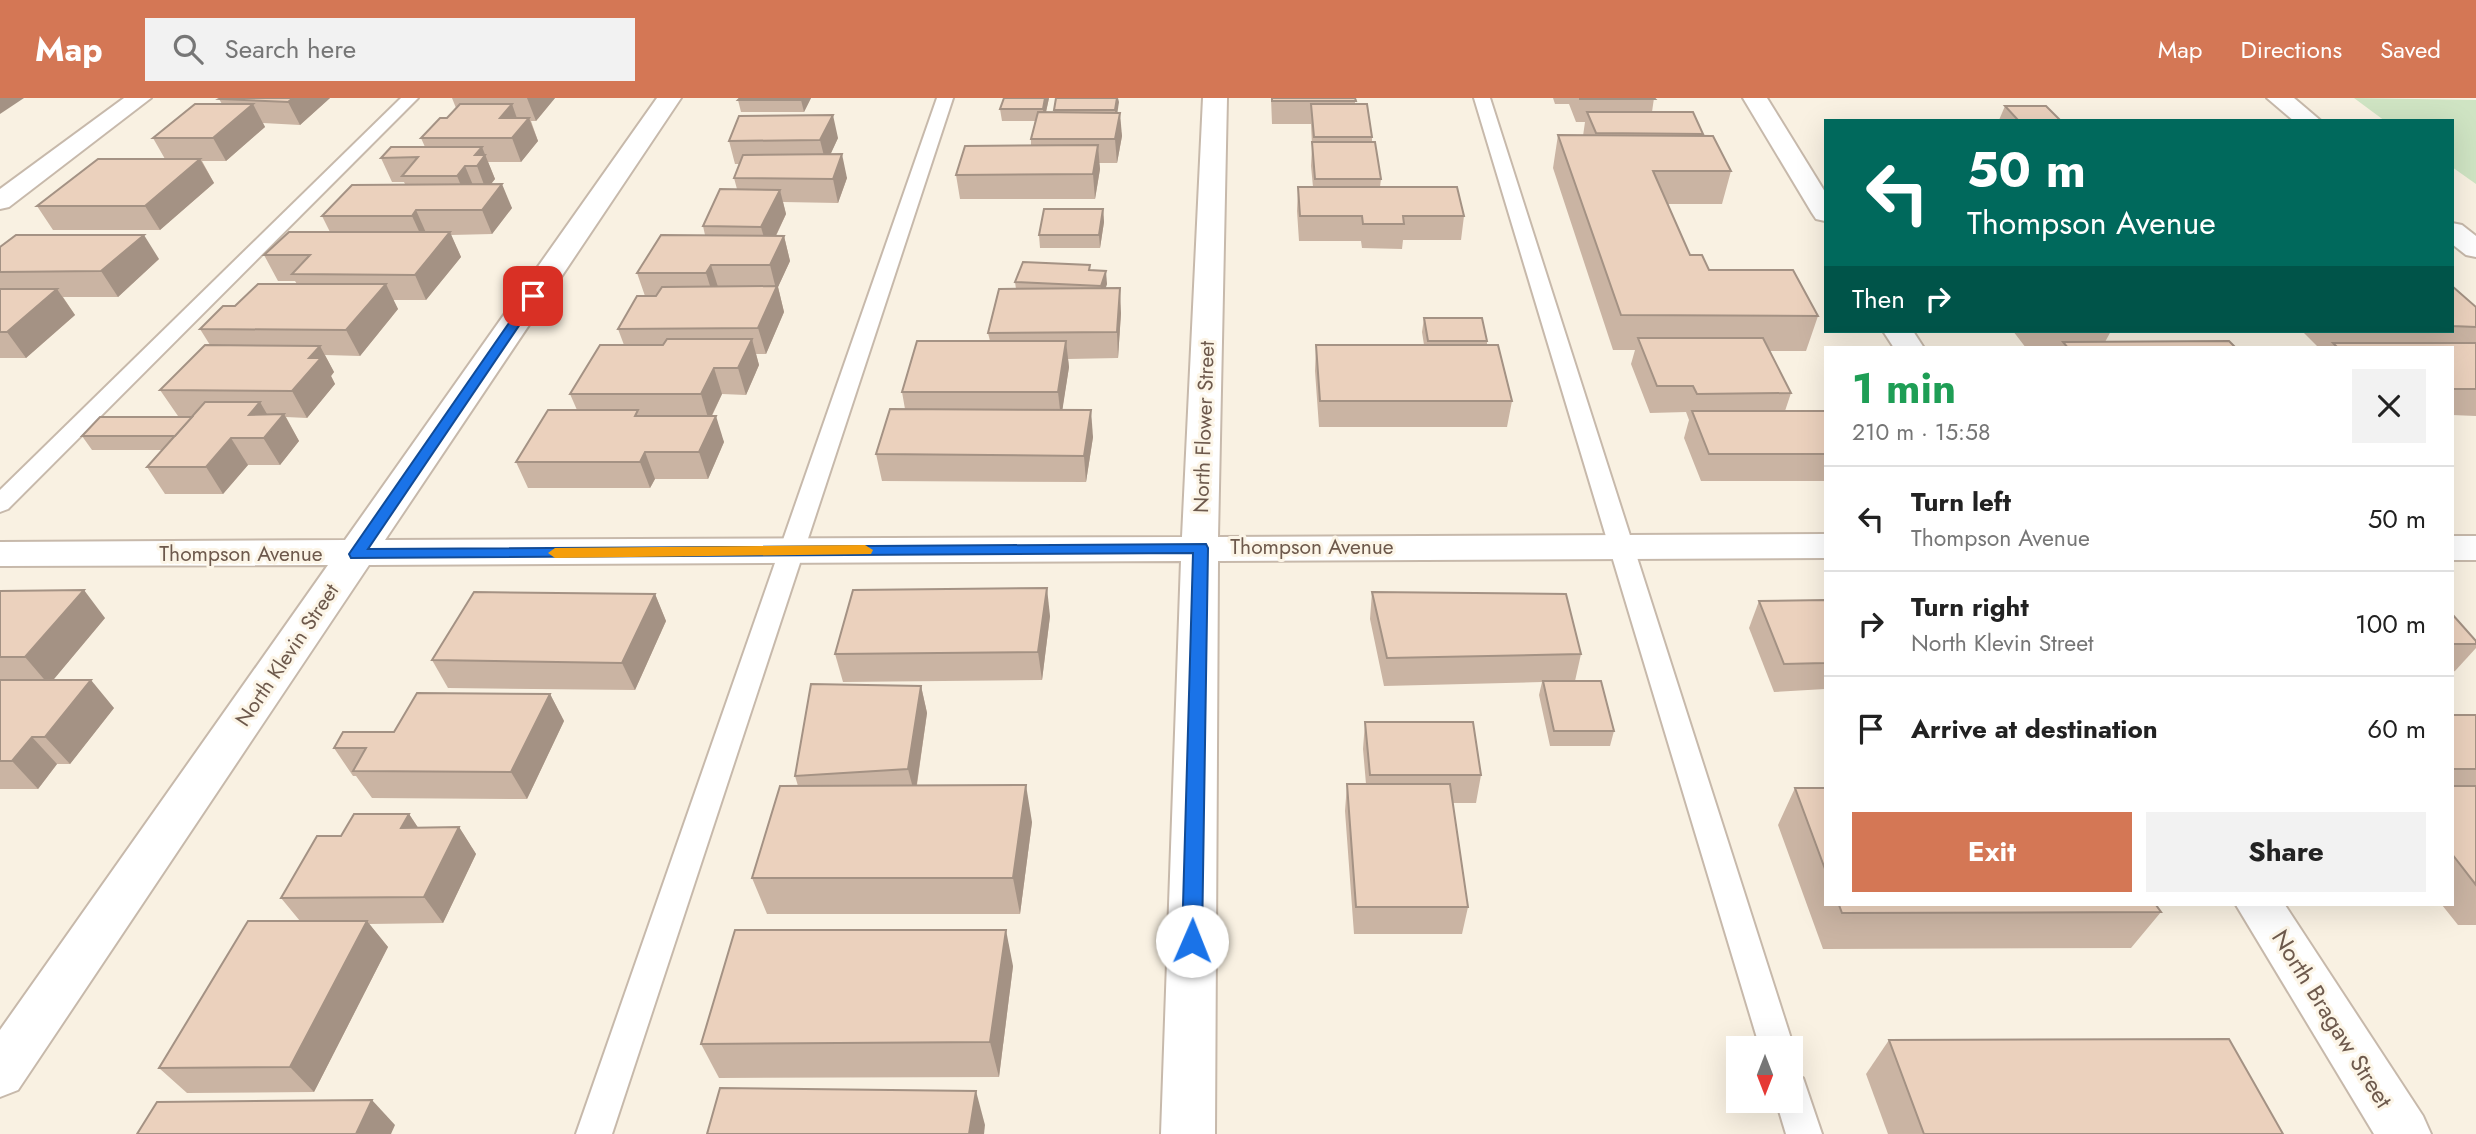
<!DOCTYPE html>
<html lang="en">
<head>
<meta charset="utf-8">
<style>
  body { margin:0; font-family:Jost,sans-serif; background:#f2f2f2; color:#222; height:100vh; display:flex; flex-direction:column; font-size:26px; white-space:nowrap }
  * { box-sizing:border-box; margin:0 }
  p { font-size:23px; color:#767676 }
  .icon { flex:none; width:38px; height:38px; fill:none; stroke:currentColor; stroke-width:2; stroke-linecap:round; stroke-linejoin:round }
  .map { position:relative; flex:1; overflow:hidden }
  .panel { position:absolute; left:1824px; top:248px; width:630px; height:560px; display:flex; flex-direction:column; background:#fff; border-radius:0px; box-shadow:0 7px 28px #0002 }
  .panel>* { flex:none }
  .top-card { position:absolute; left:1824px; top:21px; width:630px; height:214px; border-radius:0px; box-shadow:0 7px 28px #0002; background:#00695c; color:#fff; overflow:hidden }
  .needle { width:46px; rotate:180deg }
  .fabs { position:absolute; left:1726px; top:938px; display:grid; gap:14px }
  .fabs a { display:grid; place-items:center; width:77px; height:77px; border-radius:0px; background:#fff; box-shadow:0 7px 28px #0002; font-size:35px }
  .pin { position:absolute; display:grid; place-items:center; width:60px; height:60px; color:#fff; margin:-30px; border-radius:14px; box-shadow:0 4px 10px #0006 }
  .me { position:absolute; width:77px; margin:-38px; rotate:1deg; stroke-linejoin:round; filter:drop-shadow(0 0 5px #0008) }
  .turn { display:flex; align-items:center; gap:24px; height:147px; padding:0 28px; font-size:32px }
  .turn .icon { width:91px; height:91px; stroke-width:2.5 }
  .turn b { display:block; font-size:49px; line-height:60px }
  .then { display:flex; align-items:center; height:66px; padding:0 28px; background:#0003; gap:14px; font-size:26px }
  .round { display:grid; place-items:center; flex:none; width:74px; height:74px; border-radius:0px; background:#f2f2f2 }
  .overview { display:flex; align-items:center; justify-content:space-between; height:119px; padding:0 28px }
  h1 { font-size:42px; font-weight:700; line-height:52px; color:#1e9e55 }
  .cta { display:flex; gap:14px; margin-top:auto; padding:14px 28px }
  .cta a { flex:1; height:80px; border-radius:0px; background:#d47755; color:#fff; font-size:28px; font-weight:700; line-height:80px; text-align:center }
  .cta a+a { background:#f2f2f2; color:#222 }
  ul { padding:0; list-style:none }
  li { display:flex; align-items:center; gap:21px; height:105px; padding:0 28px; border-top:2px solid #e0e0e0 }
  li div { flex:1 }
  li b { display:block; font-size:26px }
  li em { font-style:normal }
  header { display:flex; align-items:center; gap:42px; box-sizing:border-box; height:98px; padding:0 35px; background:#d47755; color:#fff }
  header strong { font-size:33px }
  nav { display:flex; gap:38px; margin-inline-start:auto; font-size:24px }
  .search { width:490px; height:63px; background:#f2f2f2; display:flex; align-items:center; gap:18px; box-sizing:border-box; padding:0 24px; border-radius:0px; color:#767676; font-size:26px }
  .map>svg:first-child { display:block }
  .green { fill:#cfe4c3 }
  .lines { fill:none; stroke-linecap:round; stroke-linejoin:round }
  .service-casing { stroke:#c7b9ab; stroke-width:4 }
  .minor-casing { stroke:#c7b9ab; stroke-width:4 }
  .service { fill:#fff; fill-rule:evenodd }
  .minor { fill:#fff; fill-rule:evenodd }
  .wall { fill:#cab4a3 }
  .shaded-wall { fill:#a49284 }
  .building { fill:#ebd1bd; stroke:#a49284; stroke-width:2 }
  .route { fill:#1a73e8; stroke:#114b97; stroke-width:2 }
  .slow { fill:#f59e0b }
  .labels { text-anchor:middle; stroke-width:6; stroke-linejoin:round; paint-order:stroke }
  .street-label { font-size:21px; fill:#6d594c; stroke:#fcf5e7 }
  .near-street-label { font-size:24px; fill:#6d594c; stroke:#fcf5e7 }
</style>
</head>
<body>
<header>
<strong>Map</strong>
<div class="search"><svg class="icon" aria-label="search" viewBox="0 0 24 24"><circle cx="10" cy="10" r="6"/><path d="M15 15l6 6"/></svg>Search here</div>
<nav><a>Map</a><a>Directions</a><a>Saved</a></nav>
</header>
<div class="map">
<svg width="2476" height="1036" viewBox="0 0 2476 1036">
  <rect width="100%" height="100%" fill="#f9f1e2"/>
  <!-- green -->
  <polygon class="green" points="2354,0 2476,2 2476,86 2452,69 2452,23 2385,23"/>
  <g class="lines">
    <defs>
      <g id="service">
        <polygon points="401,0 418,0 8,411 0,414 0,392"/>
        <polygon points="937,0 953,0 612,1036 576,1036"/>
        <polygon points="1474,0 1490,0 1794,950 1790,959 1790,950 1760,950"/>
        <polygon points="1790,975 1803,980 1822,1036 1786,1036 1776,1003 1790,1003"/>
      </g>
      <g id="minor">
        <polygon points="124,0 151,0 9,109 0,111 0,91"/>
        <polygon points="657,0 681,0 385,442 1182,439 1203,0 1227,0 1218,439 1825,436 1825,460 1218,463 1215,1036 1161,1036 1181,463 369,467 18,992 0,999 0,932 328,467 0,468 0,444 345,442"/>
        <polygon points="1743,0 1767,0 1825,94 1825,123 1816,121 1812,115"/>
        <polygon points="2267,0 2294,0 2321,23 2294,23"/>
        <polygon points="2452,125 2462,127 2476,138 2476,159 2466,157 2452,146"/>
        <polygon points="1883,233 1913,233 1924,250 1894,250"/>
        <rect x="2452" y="438" width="24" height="24"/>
        <polygon points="2236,807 2285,807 2423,1018 2431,1036 2374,1036"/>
      </g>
    </defs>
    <!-- service casing -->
    <use href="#service" class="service-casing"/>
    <!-- minor casing -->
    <use href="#minor" class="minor-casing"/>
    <!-- service -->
    <use href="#service" class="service"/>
    <!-- minor -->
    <use href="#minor" class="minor"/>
  </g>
  <!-- wall -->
  <g class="wall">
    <polygon points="330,0 300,27 263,25 265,29 226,63 202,63 214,85 160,132 53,132 37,108 165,61 153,40 222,6 219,1"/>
    <polygon points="452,0 555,0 536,23 531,23 538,43 521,64 488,64 495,81 491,86 512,110 492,136 451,137 461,159 426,202 393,202 398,211 360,258 325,257 334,274 331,278 335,286 307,320 286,319 299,343 280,367 248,367 223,396 165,396 147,369 162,352 92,352 82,338 192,319 178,318 160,292 210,247 200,231 235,208 297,186 295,183 278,183 264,157 330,134 322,118 405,86 404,84 392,84 381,60 425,49 421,40 447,20 456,10"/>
    <polygon points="740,0 811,0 804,14 741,14 738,2"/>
    <polygon points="1049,0 1046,14 1054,14 1056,0 1118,0 1117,15 1122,38 1117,65 1099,65 1100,71 1095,101 960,101 956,77 1031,47 1031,41 1035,23 1002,23 1000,11"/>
    <polygon points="1271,0 1355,0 1355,6 1372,39 1372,44 1381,81 1380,89 1464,118 1461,142 1403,142 1402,151 1362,150 1361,143 1299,143 1297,113 1298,89 1313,89 1311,68 1312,48 1311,26 1272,26"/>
    <polygon points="1553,0 1654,0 1652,14 1703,36 1703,38 1731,73 1722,106 1668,106 1690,157 1709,172 1818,218 1806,253 1770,253 1791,295 1785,313 1825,313 1825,383 1701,383 1684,340 1689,322 1686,314 1650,315 1631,266 1635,252 1613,252 1553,70 1558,37 1583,38 1585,24 1576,24 1569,6 1555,6"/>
    <polygon points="2005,8 2061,23 1997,23 1999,22"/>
    <polygon points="838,40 830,57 847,80 838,105 783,104 786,116 776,138 784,138 790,163 778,189 784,214 766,256 756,256 759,267 746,297 722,296 712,318 724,344 708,381 655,381 650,390 528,390 516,364 577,312 570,296 624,247 618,231 645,198 637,175 705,137 703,128 737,91 734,80 739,66 735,66 729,43"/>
    <polygon points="1103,111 1104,124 1100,150 1040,150 1039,137"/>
    <polygon points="159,161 118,199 63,199 75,217 26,260 0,260 0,174"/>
    <polygon points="1091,172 1107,186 1105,190 1121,215 1118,260 1068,261 1069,269 1062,312 1093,339 1086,384 882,383 876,356 905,311 902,294 990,243 988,235 1016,191 1015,184"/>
    <polygon points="2452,188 2476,209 2476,318 2452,317 2452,250 2319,250 2302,233 2452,233"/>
    <polygon points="1424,220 1487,243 1487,247 1512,303 1507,329 1319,329 1315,273 1316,247 1424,247 1422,234"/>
    <polygon points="2013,233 2111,233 2105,244 2236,250 2026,250"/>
    <polygon points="0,493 105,520 53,582 114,610 70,666 57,666 38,691 0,691"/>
    <polygon points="1372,494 1581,556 1575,583 1614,633 1610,648 1550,648 1539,597 1542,584 1384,588 1370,521"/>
    <polygon points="655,496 666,523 635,592 448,590 432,562"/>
    <polygon points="1825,502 1825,591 1774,594 1749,530 1759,503"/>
    <polygon points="2452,516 2476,543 2476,550 2455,573 2452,574"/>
    <polygon points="1050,518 1042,582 843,584 835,556"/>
    <polygon points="921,588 927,615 917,687 1032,724 1020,816 767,816 752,780 798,688 795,678"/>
    <polygon points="550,596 564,623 527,701 372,700 356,678 353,678 334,650"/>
    <polygon points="2452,617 2476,617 2476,827 2458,827 2442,807 2452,807"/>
    <polygon points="1365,624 1481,677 1476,705 1453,705 1468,809 1462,836 1354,836 1345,713 1347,686 1366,686 1363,651"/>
    <polygon points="1795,690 1825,690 1825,807 2156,807 2161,814 2131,850 1823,851 1778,727"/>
    <polygon points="409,716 418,730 459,729 476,756 443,825 369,826 388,849 314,994 187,995 159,970 300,823 281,800 341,738"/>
    <polygon points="1013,868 999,979 719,980 701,946"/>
    <polygon points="1889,942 2283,1036 1888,1036 1866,976"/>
  </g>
  <!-- shaded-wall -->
  <g class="shaded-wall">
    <polygon points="0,0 24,0 0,16"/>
    <polygon points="293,0 330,0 300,27 288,4"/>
    <polygon points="527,0 555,0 536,23"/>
    <polygon points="802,0 811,0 804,14 801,2"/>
    <polygon points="1045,0 1049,0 1044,23 1043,11"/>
    <polygon points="1117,0 1118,0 1119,4 1116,24 1115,12"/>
    <polygon points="253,6 265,29 226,63 213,40"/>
    <polygon points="512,6 520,29 500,20"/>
    <polygon points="1120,15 1122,38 1117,65 1115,41"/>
    <polygon points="833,17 838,40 826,66 820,42"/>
    <polygon points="529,20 538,43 521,64 512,40"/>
    <polygon points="1098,47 1100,71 1095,101 1093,76"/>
    <polygon points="482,49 495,81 486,92 477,68 475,57"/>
    <polygon points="842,56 847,80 838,105 833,81"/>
    <polygon points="200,61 214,85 160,132 145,108"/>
    <polygon points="465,68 475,92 467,102 457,78"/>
    <polygon points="502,86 512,110 492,136 482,112"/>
    <polygon points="780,92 786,116 768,154 761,129"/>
    <polygon points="1103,111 1104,124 1100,150 1099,137"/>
    <polygon points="416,112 427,137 423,142 412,118"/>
    <polygon points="450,134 461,159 426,202 415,177"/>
    <polygon points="144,137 159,161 118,199 101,173"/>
    <polygon points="784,138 790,163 778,189 784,214 766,256 758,230 776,191 770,167"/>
    <polygon points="711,167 719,192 714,201 706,175"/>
    <polygon points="1106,173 1107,186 1102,202 1101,188"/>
    <polygon points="386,186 398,211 360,258 346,232"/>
    <polygon points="1120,190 1121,215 1118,260 1117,234"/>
    <polygon points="57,191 75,217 26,260 7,234"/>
    <polygon points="752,241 759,267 746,297 738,270"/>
    <polygon points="1066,243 1069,269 1061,321 1058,294"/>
    <polygon points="320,248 334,274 331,278 335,286 307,320 292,293 309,260"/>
    <polygon points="714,270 722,296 709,323 701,296"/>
    <polygon points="260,304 274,328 284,316 299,343 280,367 249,317"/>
    <polygon points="1091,312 1093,339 1086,384 1084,358"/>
    <polygon points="716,318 724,344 708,381 699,354"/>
    <polygon points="231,340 248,367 223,396 206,369"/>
    <polygon points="645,354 655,381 650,390 640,364"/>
    <polygon points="1047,490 1050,518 1042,582 1038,554"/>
    <polygon points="84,492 105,520 49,587 25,559"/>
    <polygon points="655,496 666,523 635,592 622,565"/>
    <polygon points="91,582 114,610 70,666 45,639"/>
    <polygon points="921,588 927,615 915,698 908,671"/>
    <polygon points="550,596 564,623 527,701 511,674"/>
    <polygon points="32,639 57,666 38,691 12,663"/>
    <polygon points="1026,687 1032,724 1020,816 1013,780"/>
    <polygon points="409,716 427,743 401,730"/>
    <polygon points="459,729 476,756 443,825 424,799"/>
    <polygon points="367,823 388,849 314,994 290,969"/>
    <polygon points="1006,832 1013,868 999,979 990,944"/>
    <polygon points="976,993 985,1027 984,1036 969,1036"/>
    <polygon points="372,1002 395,1027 391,1036 356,1036"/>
  </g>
  <!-- building -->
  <g class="building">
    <polygon points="221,0 293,0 288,4 219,1"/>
    <polygon points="740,0 802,0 801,2 738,2"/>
    <polygon points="1004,0 1045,0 1043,11 1000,11"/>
    <polygon points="1056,0 1117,0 1115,12 1054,12"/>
    <polygon points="1272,0 1355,0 1356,3 1272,3"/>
    <polygon points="1580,0 1654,0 1655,1 1580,1"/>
    <polygon points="195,6 253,6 213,40 153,40"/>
    <polygon points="460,6 512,6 500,20 529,20 512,40 421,40 440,20 447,20"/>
    <polygon points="1311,6 1367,6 1372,39 1314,39"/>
    <polygon points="2005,8 2046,8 2061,23 1998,23 1998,22 2018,22"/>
    <polygon points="1038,14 1120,15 1115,41 1031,41"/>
    <polygon points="1587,14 1693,14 1703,36 1596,35"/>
    <polygon points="833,17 820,42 729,43 739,18"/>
    <polygon points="1558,37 1713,38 1731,73 1653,73 1690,157 1702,157 1709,172 1793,172 1818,218 1621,217"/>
    <polygon points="1312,44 1375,44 1381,81 1315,81"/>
    <polygon points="1098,47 1093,76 956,77 965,48"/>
    <polygon points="391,49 482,49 475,57 485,57 477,68 465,68 457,78 402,78 418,59 381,60"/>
    <polygon points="842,56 833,81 734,80 743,57"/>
    <polygon points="98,61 200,61 145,108 37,108"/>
    <polygon points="502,86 482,112 416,112 412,118 322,118 352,87"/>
    <polygon points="1298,89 1457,89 1464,118 1403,118 1404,126 1363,126 1362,118 1300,118"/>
    <polygon points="720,91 780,92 761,129 703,128"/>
    <polygon points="1044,111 1103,111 1099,137 1039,137"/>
    <polygon points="289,134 450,134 415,177 292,176 310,157 264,157"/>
    <polygon points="16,137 144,137 101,173 0,174 0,149"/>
    <polygon points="661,137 784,138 770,167 711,167 706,175 637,175"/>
    <polygon points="1023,164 1090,167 1089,172 1106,173 1101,188 1015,184"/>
    <polygon points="258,186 386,186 346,232 200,231 223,208 235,208"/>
    <polygon points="777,188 758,230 618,231 637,198 656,198 662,189"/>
    <polygon points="2452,188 2476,209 2476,229 2452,228"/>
    <polygon points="1120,190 1117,234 988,235 999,191"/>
    <polygon points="0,191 57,191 7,234 0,234"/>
    <polygon points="1424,220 1482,220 1487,243 1428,243"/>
    <polygon points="1638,240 1763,240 1791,295 1697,296 1693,288 1657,288"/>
    <polygon points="667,241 752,241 738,270 714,270 701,296 570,296 600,247 663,247"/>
    <polygon points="917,243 1066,243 1058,294 902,294"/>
    <polygon points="2229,243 2236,250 2068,250 2063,244"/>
    <polygon points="2333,245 2476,245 2476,291 2452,291 2452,250 2338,250"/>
    <polygon points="205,247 320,248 309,260 321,260 292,293 160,292"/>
    <polygon points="1316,247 1498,247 1512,303 1320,303"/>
    <polygon points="205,304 260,304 249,317 284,316 264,340 231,340 206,369 147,369"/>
    <polygon points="890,311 1091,312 1084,358 876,356"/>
    <polygon points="548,312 638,312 635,318 716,318 699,354 645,354 640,364 516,364"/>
    <polygon points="1692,313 1825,313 1825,356 1709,356"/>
    <polygon points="100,319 192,319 175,338 82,338"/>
    <polygon points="1047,490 1038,554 835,556 853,492"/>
    <polygon points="84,492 25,559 0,559 0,493"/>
    <polygon points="474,494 655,496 622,565 432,562"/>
    <polygon points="1372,494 1566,496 1581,556 1387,560"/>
    <polygon points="1825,502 1825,565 1784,566 1759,503"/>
    <polygon points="2452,516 2476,543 2476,546 2452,546"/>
    <polygon points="0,582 91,582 45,639 32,639 12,663 0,663"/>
    <polygon points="1543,583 1601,583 1614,633 1554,633"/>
    <polygon points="811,586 921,588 908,671 795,678"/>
    <polygon points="417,595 550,596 511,674 353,673 366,650 334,650 343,634 394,634"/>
    <rect x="2452" y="617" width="24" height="54"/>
    <polygon points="1365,624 1473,624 1481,677 1370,677"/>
    <polygon points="1347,686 1450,686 1468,809 1356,809"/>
    <polygon points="1026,687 1013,780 752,780 780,688"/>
    <polygon points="2452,688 2476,688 2476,787 2452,756"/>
    <polygon points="1795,690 1825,690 1825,771"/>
    <polygon points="354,716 409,716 401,730 459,729 424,799 281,800 317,738 341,738"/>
    <polygon points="1839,807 2156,807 2161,814 1842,815"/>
    <polygon points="248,823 367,823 290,969 159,970"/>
    <polygon points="735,832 1006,832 990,944 701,946"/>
    <polygon points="2229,941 2283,1036 1924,1036 1889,942"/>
    <polygon points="720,990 976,993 969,1036 707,1036"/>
    <polygon points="372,1002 356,1036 137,1036 157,1004"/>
  </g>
  <!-- route -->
  <polygon class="route" points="533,194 539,198 368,451 1206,446 1208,450 1202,843 1199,849 1192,851 1185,849 1182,843 1193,455 351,460 349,456 351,453 529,196"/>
  <!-- slow -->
  <polygon class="slow" points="865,447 873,452 871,456 555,460 548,455 555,450"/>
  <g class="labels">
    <!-- street labels -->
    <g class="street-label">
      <text transform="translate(1204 329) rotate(-88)" y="7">North Flower Street</text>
      <text x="1312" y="456">Thompson Avenue</text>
      <text x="241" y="463">Thompson Avenue</text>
      <text transform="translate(287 557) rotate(-56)" y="7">North Klevin Street</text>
    </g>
    <!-- near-street labels -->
    <g class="near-street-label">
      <text transform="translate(2332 921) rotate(58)" y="8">North Bragaw Street</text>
    </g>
  </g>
</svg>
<div class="fabs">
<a><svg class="needle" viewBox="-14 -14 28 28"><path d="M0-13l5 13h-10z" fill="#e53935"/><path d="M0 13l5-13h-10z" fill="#767676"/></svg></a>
</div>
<div class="pin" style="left:533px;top:198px;background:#d93025"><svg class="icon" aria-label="arrive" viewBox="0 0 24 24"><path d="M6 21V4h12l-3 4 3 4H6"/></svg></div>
<svg class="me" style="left:1192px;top:843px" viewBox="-20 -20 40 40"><circle r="19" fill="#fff"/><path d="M0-13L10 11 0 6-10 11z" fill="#1a73e8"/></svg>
<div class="top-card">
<div class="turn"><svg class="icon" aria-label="left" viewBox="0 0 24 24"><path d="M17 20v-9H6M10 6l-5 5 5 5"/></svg><div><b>50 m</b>Thompson Avenue</div></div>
<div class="then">Then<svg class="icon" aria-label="right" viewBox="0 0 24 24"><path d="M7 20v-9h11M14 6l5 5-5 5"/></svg></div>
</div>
<section class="panel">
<div class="overview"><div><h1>1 min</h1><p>210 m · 15:58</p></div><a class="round"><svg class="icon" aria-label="close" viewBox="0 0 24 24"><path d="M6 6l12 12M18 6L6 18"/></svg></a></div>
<ul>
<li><svg class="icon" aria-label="left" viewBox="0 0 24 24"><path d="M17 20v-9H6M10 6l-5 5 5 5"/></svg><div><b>Turn left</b><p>Thompson Avenue</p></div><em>50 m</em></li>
<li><svg class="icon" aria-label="right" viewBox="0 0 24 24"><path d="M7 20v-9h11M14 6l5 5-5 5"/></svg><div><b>Turn right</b><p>North Klevin Street</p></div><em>100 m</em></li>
<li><svg class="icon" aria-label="arrive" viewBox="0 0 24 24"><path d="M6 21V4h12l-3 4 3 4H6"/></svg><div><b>Arrive at destination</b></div><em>60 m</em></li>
</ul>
<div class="cta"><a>Exit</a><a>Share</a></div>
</section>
</div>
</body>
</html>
